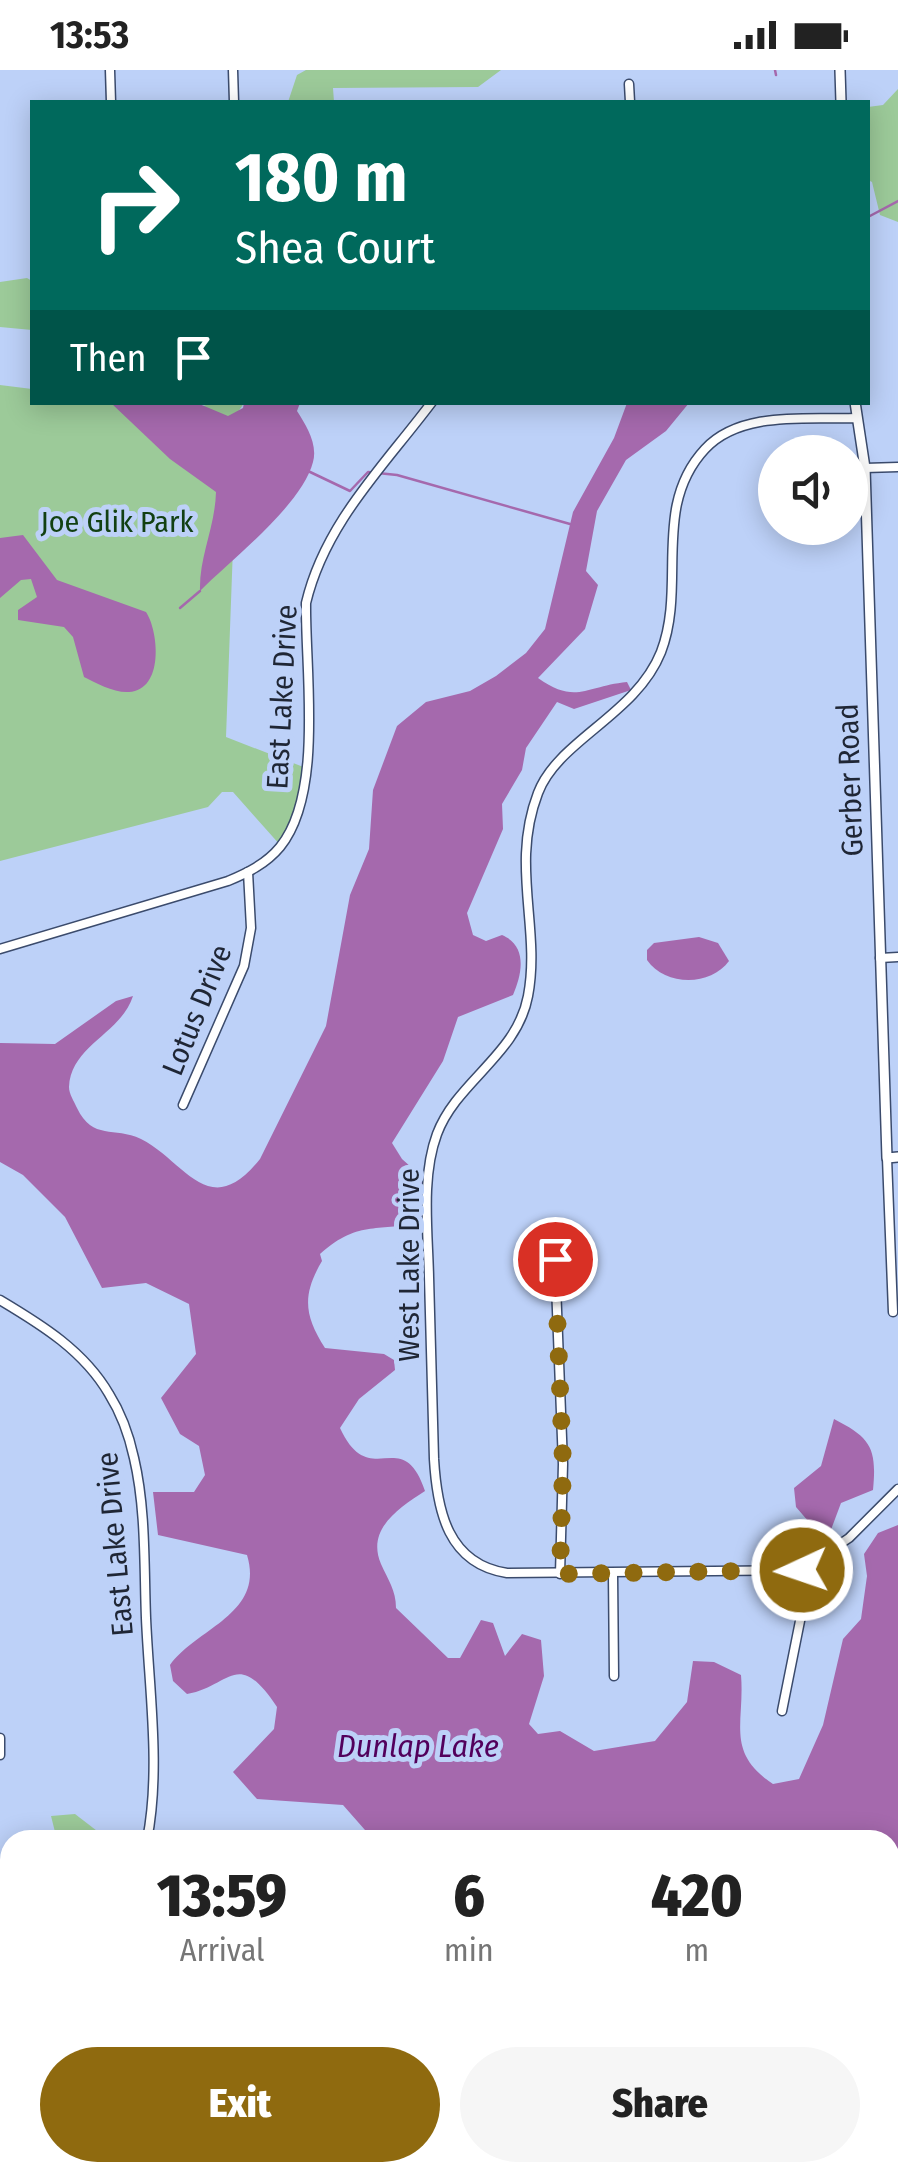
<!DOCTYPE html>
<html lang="en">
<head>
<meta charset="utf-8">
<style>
  body { margin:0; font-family:"Fira Sans Condensed",sans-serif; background:#f6f6f6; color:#222; height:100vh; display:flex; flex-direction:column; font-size:38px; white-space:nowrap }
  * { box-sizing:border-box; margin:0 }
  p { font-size:32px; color:#767676 }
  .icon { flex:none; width:55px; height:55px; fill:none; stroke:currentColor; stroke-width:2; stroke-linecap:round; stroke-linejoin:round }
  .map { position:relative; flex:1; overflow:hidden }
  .panel { position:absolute; left:0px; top:1760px; width:900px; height:352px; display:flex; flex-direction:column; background:#fff; border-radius:30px 30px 0 0; box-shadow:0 5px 25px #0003 }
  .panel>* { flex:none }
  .banner { position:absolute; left:30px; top:30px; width:840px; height:305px; border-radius:0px; box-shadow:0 5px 25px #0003; background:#00695c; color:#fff; overflow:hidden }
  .fabs { position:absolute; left:758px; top:365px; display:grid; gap:20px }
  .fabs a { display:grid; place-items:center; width:110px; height:110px; border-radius:50%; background:#fff; box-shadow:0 5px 25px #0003; font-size:50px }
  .pin { position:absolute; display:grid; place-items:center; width:85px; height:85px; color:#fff; margin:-42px; border:5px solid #fff; border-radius:50%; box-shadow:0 2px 10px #0007 }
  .me { position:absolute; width:110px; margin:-55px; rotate:267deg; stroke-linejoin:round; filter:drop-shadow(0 0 8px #0008) }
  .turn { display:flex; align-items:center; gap:35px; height:210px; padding:0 40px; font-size:45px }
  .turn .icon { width:130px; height:130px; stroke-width:2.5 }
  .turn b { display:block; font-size:70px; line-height:85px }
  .then { display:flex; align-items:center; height:95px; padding:0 40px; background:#0003; gap:20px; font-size:38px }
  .eta { display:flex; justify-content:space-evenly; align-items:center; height:170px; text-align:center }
  .eta b { font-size:60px; font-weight:800; line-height:70px }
  .button { display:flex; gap:20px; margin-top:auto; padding:20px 40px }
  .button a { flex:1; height:115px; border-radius:60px; background:#8f6a0f; color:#fff; font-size:40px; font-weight:800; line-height:115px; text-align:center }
  .button a+a { background:#f6f6f6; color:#222 }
  .status { display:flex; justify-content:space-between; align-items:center; height:70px; padding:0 50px; background:#fff; direction:ltr }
  .status svg { height:28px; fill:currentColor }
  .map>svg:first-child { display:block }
  .green { fill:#9cca99 }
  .water { fill:#a569ad }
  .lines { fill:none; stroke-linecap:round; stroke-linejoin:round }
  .stream { stroke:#a569ad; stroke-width:2.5 }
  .minor-casing { stroke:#3b4b6c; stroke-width:11 }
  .tertiary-casing { stroke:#3b4b6c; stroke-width:12 }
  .minor { stroke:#fff; stroke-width:8 }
  .tertiary { stroke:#fff; stroke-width:9 }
  .route { stroke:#8f6a0f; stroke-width:18; stroke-dasharray:0 32.4 }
  .labels { text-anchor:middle; stroke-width:10; stroke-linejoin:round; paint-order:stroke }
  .park-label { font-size:30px; fill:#124012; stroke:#bdd1f8 }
  .street-label { font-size:30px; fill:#1f2635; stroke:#bdd1f8 }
  .water-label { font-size:32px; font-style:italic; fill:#52005c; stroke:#bdd1f8 }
</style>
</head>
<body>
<div class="status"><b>13:53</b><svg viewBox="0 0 49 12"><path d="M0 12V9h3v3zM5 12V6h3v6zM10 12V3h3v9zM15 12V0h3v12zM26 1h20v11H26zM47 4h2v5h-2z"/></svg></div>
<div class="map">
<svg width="898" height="2111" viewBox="0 0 898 2111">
  <rect width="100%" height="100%" fill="#bdd1f8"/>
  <!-- green -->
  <g class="green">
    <polygon points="306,0 501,0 478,17 333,18 334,32 288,32 297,5"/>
    <polygon points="898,19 898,152 880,145 872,112 868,110 868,37 883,35"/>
    <polygon points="27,208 32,211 32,260 0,257 0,212"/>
    <polygon points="0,315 32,319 32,332 206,336 197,333 244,333 238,342 226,667 306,698 302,726 281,776 233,722 222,722 208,737 0,791"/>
    <polygon points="75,1744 101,1764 101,1770 57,1770 51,1746"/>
    <polygon points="0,1815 10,1815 10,1980 0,1983"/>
  </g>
  <!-- water -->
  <g class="water">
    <path d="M111 333H197L228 346 243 338 244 333H300L297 341C306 355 318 374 313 392 302 435 232 489 200 521 199 486 215 458 216 422L170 389Z"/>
    <path d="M627 333H689L666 361 626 390 597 441 586 501 598 515 585 559 538 608C576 635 586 616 627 612L631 620 574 639 557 632 526 678 522 700 502 734 503 759 467 843 473 865 486 871 502 865C528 876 522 904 513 925L458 947 443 991 392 1073 402 1089 421 1106 423 1150C378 1165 362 1147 320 1184L322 1191C302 1225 304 1245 325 1278L384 1284 394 1290 395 1300 359 1329 340 1358C370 1423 402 1353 425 1421 399 1438 366 1459 381 1494 388 1510 396 1520 396 1538L448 1588H460L481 1550 493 1553 505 1586 522 1564 541 1570 544 1606 529 1654 538 1664 560 1661 594 1681 655 1671 687 1632 693 1591 714 1592 741 1605C745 1653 725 1682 773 1714L799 1709 823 1655 843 1569 861 1549 867 1506 864 1484 878 1463 898 1455V1806L890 1820V1770H382L365 1760 343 1735 257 1729 233 1702 274 1659 277 1637C237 1577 231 1616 187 1624L173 1611 170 1595C197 1558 265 1544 247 1485L158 1465 153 1422H194L205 1405 199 1376 180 1364 161 1328 196 1284 189 1234 146 1213 102 1218 65 1147 23 1105 0 1092V973L55 974 116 931 133 926C121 964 71 975 69 1017 69 1024 74 1031 77 1038 93 1071 114 1056 141 1069 186 1092 209 1153 260 1089L326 956 350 825 369 779 373 720 397 656 426 632 470 621 496 606 526 583 545 559 573 442 614 368Z"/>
    <path d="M23 465 57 510 146 542C159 562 164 620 129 622 114 623 96 613 84 607L73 567 64 557 18 550V540L37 527 31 509 21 510 0 528V468Z"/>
    <path d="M699 867 718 873 729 891C710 917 665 916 647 890V880L654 873Z"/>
    <path d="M834 1349C871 1368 877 1378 873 1420L841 1433 829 1465 821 1466 796 1437 794 1418 821 1396Z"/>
    <polygon points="890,1914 898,1916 898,2111 841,2111 833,2103 890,2102"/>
    <polygon points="649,2103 742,2103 744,2111 649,2111"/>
  </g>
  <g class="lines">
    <!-- stream -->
    <g class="stream">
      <polyline points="775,0 776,5"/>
      <polyline points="868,147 898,131"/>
      <polyline points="308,401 350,421 368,402 397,405 570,454"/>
      <polyline points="180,538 200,521"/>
    </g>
    <defs>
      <g id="minor">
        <polyline points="110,0 111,32"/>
        <polyline points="233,0 234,32"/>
        <polyline points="629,14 630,32"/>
        <path d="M857 348C809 350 741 340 705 379 651 437 687 515 661 582 636 645 558 670 538 723 510 796 541 858 528 926 517 985 457 1011 437 1064 421 1107 428 1161 429 1207 431 1267 432 1328 434 1389 437 1441 448 1494 507 1503L801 1500 849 1468 898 1419"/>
        <polyline points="865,398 898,397"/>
        <path d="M0 879 228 811C247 803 266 794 280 777 324 723 305 601 306 533 325 453 384 396 432 332"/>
        <polyline points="880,888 898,887"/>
        <polyline points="183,1035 244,896 251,858 248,802"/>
        <polyline points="887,1088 893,1242"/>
        <polyline points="555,1189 563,1394 560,1504"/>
        <path d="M0 1230C42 1255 84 1281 109 1324 121 1343 129 1365 134 1388 146 1439 144 1496 146 1548 149 1619 161 1700 147 1770"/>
        <polyline points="613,1504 614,1606"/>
        <polyline points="782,1641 803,1536 801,1500"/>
        <polyline points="0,1668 0,1685"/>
        <polyline points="2,2049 4,2111"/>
        <polyline points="96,2102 96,2111"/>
        <polyline points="447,2102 491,2111"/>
      </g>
      <g id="tertiary">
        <polyline points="840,0 841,32"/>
        <polyline points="855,332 865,398 887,1088 898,1087"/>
      </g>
    </defs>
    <!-- minor casing -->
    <use href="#minor" class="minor-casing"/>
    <!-- tertiary casing -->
    <use href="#tertiary" class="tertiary-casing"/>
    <!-- minor -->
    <use href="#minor" class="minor"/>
    <!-- tertiary -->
    <use href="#tertiary" class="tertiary"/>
  </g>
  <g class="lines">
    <!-- route -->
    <polyline class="route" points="555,1189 563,1394 560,1504 802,1500"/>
  </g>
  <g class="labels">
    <!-- park labels -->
    <g class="park-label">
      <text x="117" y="462">Joe Glik Park</text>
    </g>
    <!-- street labels -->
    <g class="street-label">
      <text transform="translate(282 627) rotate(-87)" y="10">East Lake Drive</text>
      <text transform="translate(850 710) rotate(-92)" y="10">Gerber Road</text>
      <text transform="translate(197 940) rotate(-68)" y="10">Lotus Drive</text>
      <text transform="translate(409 1195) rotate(-90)" y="10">West Lake Drive</text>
      <text transform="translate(115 1474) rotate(-95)" y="10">East Lake Drive</text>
    </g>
    <!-- water labels -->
    <g class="water-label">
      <text x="418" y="1687">Dunlap Lake</text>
    </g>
  </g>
</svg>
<div class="fabs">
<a><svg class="icon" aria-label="sound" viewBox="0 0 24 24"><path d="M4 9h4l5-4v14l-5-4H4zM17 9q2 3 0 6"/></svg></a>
</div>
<div class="pin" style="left:555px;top:1189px;background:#d93025"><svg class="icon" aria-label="arrive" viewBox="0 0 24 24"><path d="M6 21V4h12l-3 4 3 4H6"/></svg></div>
<svg class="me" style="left:802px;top:1500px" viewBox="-20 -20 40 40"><circle r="17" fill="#8f6a0f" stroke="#fff" stroke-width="3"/><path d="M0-11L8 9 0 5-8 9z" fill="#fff"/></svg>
<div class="banner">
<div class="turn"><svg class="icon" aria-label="right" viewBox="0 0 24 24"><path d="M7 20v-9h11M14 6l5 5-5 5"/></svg><div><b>180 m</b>Shea Court</div></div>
<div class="then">Then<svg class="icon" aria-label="arrive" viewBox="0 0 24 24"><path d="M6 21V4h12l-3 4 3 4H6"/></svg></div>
</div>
<section class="panel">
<div class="eta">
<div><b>13:59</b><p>Arrival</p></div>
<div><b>6</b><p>min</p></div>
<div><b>420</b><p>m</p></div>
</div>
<div class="button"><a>Exit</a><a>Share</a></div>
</section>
</div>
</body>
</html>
